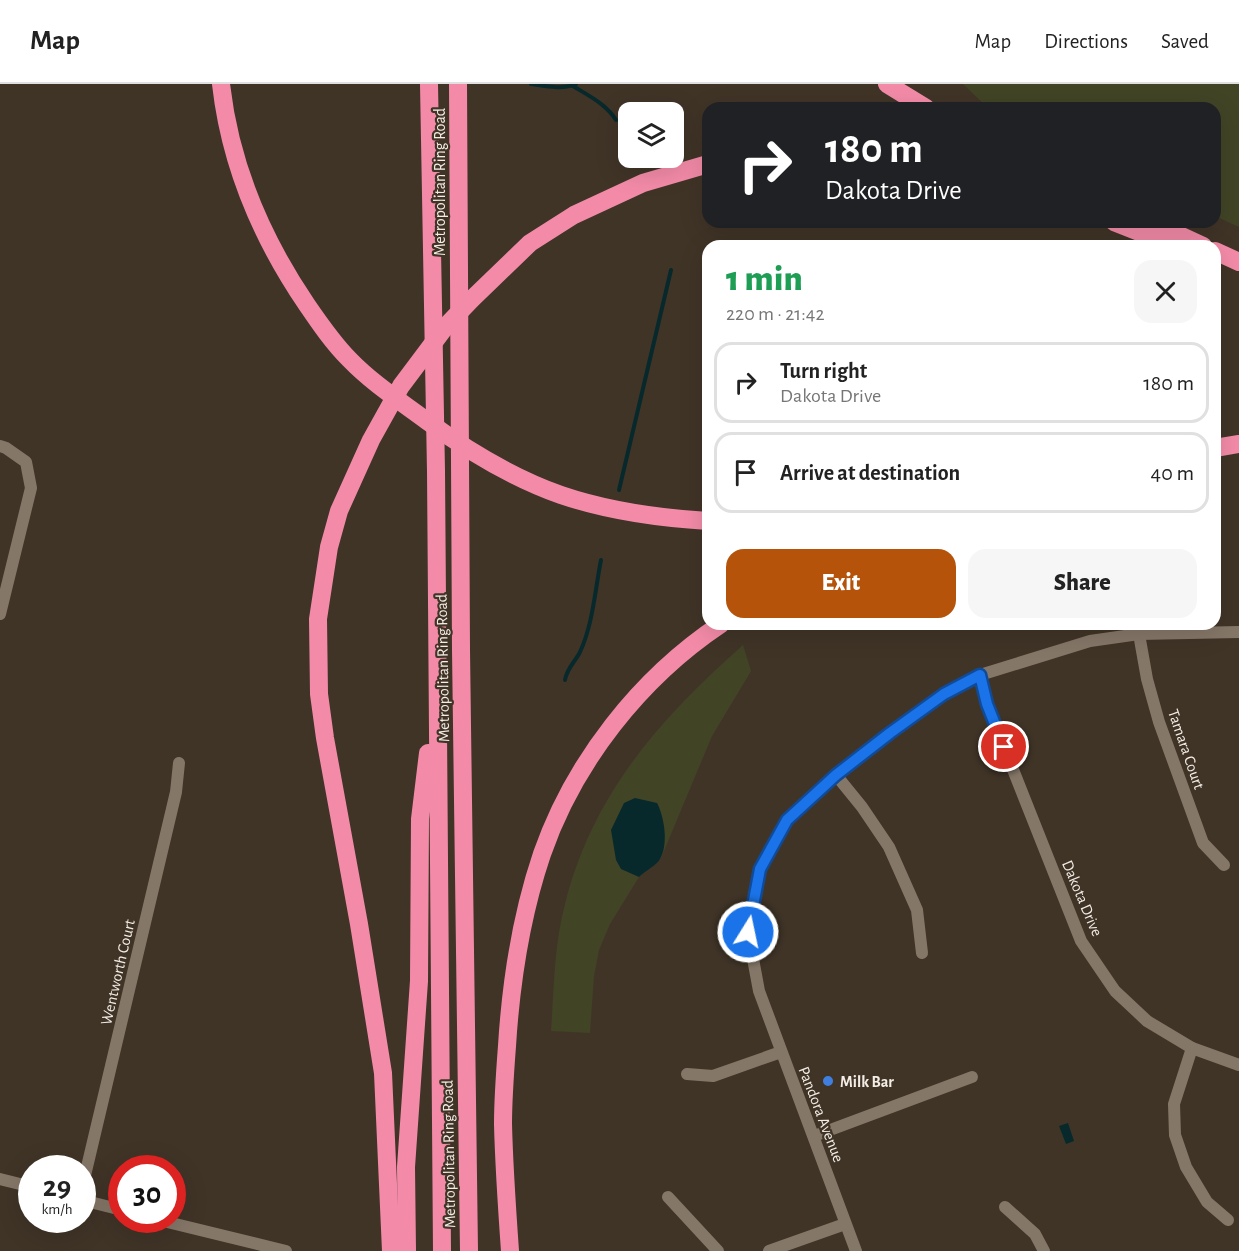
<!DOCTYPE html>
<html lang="en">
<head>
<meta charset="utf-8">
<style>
  body { margin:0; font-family:"Alegreya Sans",sans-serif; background:#f6f6f6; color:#222; height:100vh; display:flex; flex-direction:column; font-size:22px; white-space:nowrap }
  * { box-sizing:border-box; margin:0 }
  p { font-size:20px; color:#767676 }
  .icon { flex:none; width:33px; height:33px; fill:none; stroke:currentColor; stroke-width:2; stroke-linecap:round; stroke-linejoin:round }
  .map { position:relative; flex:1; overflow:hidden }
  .drawer { position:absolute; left:702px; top:156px; width:519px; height:390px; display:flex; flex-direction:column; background:#fff; border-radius:18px; box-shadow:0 6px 24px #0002 }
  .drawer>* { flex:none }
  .banner { position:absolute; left:702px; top:18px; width:519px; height:126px; border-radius:18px; box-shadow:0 6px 24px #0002; background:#202124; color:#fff; overflow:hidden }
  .tools { position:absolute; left:618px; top:18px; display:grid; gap:12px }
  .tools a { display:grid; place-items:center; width:66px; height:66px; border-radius:12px; background:#fff; box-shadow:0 6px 24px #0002; font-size:30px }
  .speed { position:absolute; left:18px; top:1071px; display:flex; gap:12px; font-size:30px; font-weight:700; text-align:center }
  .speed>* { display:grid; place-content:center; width:78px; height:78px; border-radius:50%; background:#fff; box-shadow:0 6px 24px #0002; line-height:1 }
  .speed small { font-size:15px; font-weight:400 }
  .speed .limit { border:9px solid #d22; background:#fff; color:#111 }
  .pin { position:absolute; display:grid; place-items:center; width:51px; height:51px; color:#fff; margin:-26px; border:3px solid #fff; border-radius:50%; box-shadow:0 2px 6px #0007 }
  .me { position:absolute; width:66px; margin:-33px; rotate:10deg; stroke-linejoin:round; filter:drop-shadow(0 0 4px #0008) }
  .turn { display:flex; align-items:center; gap:21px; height:126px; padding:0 24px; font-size:27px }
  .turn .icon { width:78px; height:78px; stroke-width:2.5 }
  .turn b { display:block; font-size:42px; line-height:51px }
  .round { display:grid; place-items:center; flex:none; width:63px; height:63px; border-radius:18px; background:#f6f6f6 }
  .headline { display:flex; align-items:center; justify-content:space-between; height:102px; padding:0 24px }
  h1 { font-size:36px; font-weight:800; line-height:45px; color:#1e9e55 }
  .primary-button { display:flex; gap:12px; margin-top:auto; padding:12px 24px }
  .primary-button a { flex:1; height:69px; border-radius:18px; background:#b45309; color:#fff; font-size:24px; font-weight:800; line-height:69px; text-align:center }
  .primary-button a+a { background:#f6f6f6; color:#222 }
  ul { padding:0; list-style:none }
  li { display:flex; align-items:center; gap:18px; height:81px; margin:0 12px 9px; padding:0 12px; border:3px solid #e0e0e0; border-radius:18px }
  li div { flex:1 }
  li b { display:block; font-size:22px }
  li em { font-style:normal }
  header { display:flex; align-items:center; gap:36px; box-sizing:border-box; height:84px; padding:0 30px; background:#fff; border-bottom:2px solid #e0e0e0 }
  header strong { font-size:28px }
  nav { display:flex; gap:33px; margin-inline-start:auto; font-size:21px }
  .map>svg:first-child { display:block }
  .green { fill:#424426 }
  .water { fill:#07292c }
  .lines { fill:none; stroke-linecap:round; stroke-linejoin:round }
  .stream { stroke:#07292c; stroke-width:4 }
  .minor { stroke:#857768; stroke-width:12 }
  .motorway { stroke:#f38ba8; stroke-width:18 }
  .route-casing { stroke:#114b97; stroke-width:15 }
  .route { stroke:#1a73e8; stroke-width:10 }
  .shop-dot { fill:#3f7fe0; stroke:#403427; stroke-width:2 }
  .labels { text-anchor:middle; stroke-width:4.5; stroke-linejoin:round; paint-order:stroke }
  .street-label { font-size:16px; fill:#f4ede5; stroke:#403427 }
  .poi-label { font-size:16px; font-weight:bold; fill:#f4ede5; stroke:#403427; text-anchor:start }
</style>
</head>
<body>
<header>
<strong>Map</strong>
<nav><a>Map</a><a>Directions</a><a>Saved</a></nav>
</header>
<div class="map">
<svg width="1239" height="1167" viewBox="0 0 1239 1167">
  <rect width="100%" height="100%" fill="#403427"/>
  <!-- green -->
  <g class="green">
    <polygon points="963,0 1239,0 1239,143 1215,132 1215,24 988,24"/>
    <path d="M743 561 751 587 712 652 661 774 639 793 610 840 599 866 594 892 590 949 551 947C554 905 554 861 565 820 593 709 660 635 743 561Z"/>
  </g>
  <!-- water -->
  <g class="water">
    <path d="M635 714 657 719C664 732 669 760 660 775 657 781 645 787 639 793L621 785 616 776 611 746 624 719Z"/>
    <polygon points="1068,1039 1074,1057 1066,1060 1059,1042"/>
  </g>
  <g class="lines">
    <!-- stream -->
    <g class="stream">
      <path d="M531 0C545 2 563 6 576 0"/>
      <path d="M573 2C589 12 606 20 616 36"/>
      <polyline points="619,406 671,186"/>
      <path d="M565 596C567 584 575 578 580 568 593 540 595 506 601 476"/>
    </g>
    <!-- minor -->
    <g class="minor">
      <polyline points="0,362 6,364 26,378 31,404 0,530"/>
      <polyline points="1139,550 1147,595 1159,638 1203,759 1224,781"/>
      <polyline points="980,591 987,620 1081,857 1115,907 1147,937 1192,964 1239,981"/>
      <polyline points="836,691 862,723 889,763 917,826 922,869"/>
      <polyline points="1192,964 1174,1020 1175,1051 1186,1083 1207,1118 1228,1136"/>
      <polyline points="687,990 713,992 781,968"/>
      <polyline points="814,1052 972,993"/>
      <polyline points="0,1095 32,1103"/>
      <polyline points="82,1104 176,708 179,679"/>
      <polyline points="668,1113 718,1167"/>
      <polyline points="82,1116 122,1126"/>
      <polyline points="1005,1123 1035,1150 1044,1167"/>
      <polyline points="159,1136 286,1167"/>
      <polyline points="769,1167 845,1140"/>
      <polyline points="856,1167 759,907 748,848 760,785 787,736 836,691 890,649 944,610 980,591 1090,557 1139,550 1239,548"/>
    </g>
    <!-- motorway -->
    <g class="motorway">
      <path d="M221 0C230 80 262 155 307 221 320 240 333 259 349 275 372 299 400 317 427 337 468 367 513 394 561 411 608 427 659 434 708 437"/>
      <polyline points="429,0 436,387 442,1167"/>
      <polyline points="458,0 461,566 469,1167"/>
      <polyline points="887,0 926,24"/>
      <polyline points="1114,138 1175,162"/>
      <polyline points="1151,138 1203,162"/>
      <polyline points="1215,167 1239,178"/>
      <polyline points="1215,364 1239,360"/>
      <polyline points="391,1167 383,989 359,840 325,654 319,610 318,535 329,463 339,427 371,356 401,302 446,242 472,215 530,159 574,131 643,99 708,80"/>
      <polyline points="407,1167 406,1083 419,897 420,735 428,669"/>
      <path d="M510 1167C507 1125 504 1082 503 1040 503 1014 505 988 507 962 511 897 521 832 542 770 574 678 640 594 721 540"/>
    </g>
  </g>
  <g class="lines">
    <defs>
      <polyline id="route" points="748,848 760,785 787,736 836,691 890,649 944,610 980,591 987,620 1004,663"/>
    </defs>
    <!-- route casing -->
    <use href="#route" class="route-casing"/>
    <!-- route -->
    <use href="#route" class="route"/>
  </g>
  <!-- markers -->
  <circle class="shop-dot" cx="828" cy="997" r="6"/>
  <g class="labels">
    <!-- street labels -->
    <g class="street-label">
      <text transform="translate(439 98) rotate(-90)" y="6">Metropolitan Ring Road</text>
      <text transform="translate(442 584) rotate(-91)" y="6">Metropolitan Ring Road</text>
      <text transform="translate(1187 665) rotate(71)" y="6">Tamara Court</text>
      <text transform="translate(1083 814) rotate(67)" y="6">Dakota Drive</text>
      <text transform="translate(117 888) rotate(-77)" y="6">Wentworth Court</text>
      <text transform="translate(822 1030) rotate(69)" y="6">Pandora Avenue</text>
      <text transform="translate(448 1070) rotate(-91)" y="6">Metropolitan Ring Road</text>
    </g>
    <!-- poi labels -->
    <g class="poi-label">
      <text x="840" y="1003">Milk Bar</text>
    </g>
  </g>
</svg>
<div class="tools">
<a><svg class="icon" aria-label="layers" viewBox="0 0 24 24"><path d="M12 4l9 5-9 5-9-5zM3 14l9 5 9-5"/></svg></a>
</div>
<div class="speed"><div>29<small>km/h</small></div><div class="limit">30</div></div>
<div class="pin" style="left:1004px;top:663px;background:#d93025"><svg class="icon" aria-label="arrive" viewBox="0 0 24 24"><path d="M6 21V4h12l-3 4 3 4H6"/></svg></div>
<svg class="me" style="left:748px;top:848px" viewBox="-20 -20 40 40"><circle r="17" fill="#1a73e8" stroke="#fff" stroke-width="3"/><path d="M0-11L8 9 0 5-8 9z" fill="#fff"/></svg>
<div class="banner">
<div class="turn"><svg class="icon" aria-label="right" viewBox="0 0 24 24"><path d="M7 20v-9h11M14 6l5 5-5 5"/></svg><div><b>180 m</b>Dakota Drive</div></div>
</div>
<section class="drawer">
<div class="headline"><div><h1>1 min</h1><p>220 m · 21:42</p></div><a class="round"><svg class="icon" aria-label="close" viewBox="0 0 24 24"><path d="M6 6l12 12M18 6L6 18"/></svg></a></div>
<ul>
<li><svg class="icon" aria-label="right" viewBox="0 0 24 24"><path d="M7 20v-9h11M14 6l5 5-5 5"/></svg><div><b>Turn right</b><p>Dakota Drive</p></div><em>180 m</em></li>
<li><svg class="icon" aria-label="arrive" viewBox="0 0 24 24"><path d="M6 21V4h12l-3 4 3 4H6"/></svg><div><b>Arrive at destination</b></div><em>40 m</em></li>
</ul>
<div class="primary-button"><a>Exit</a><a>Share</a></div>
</section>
</div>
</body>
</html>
